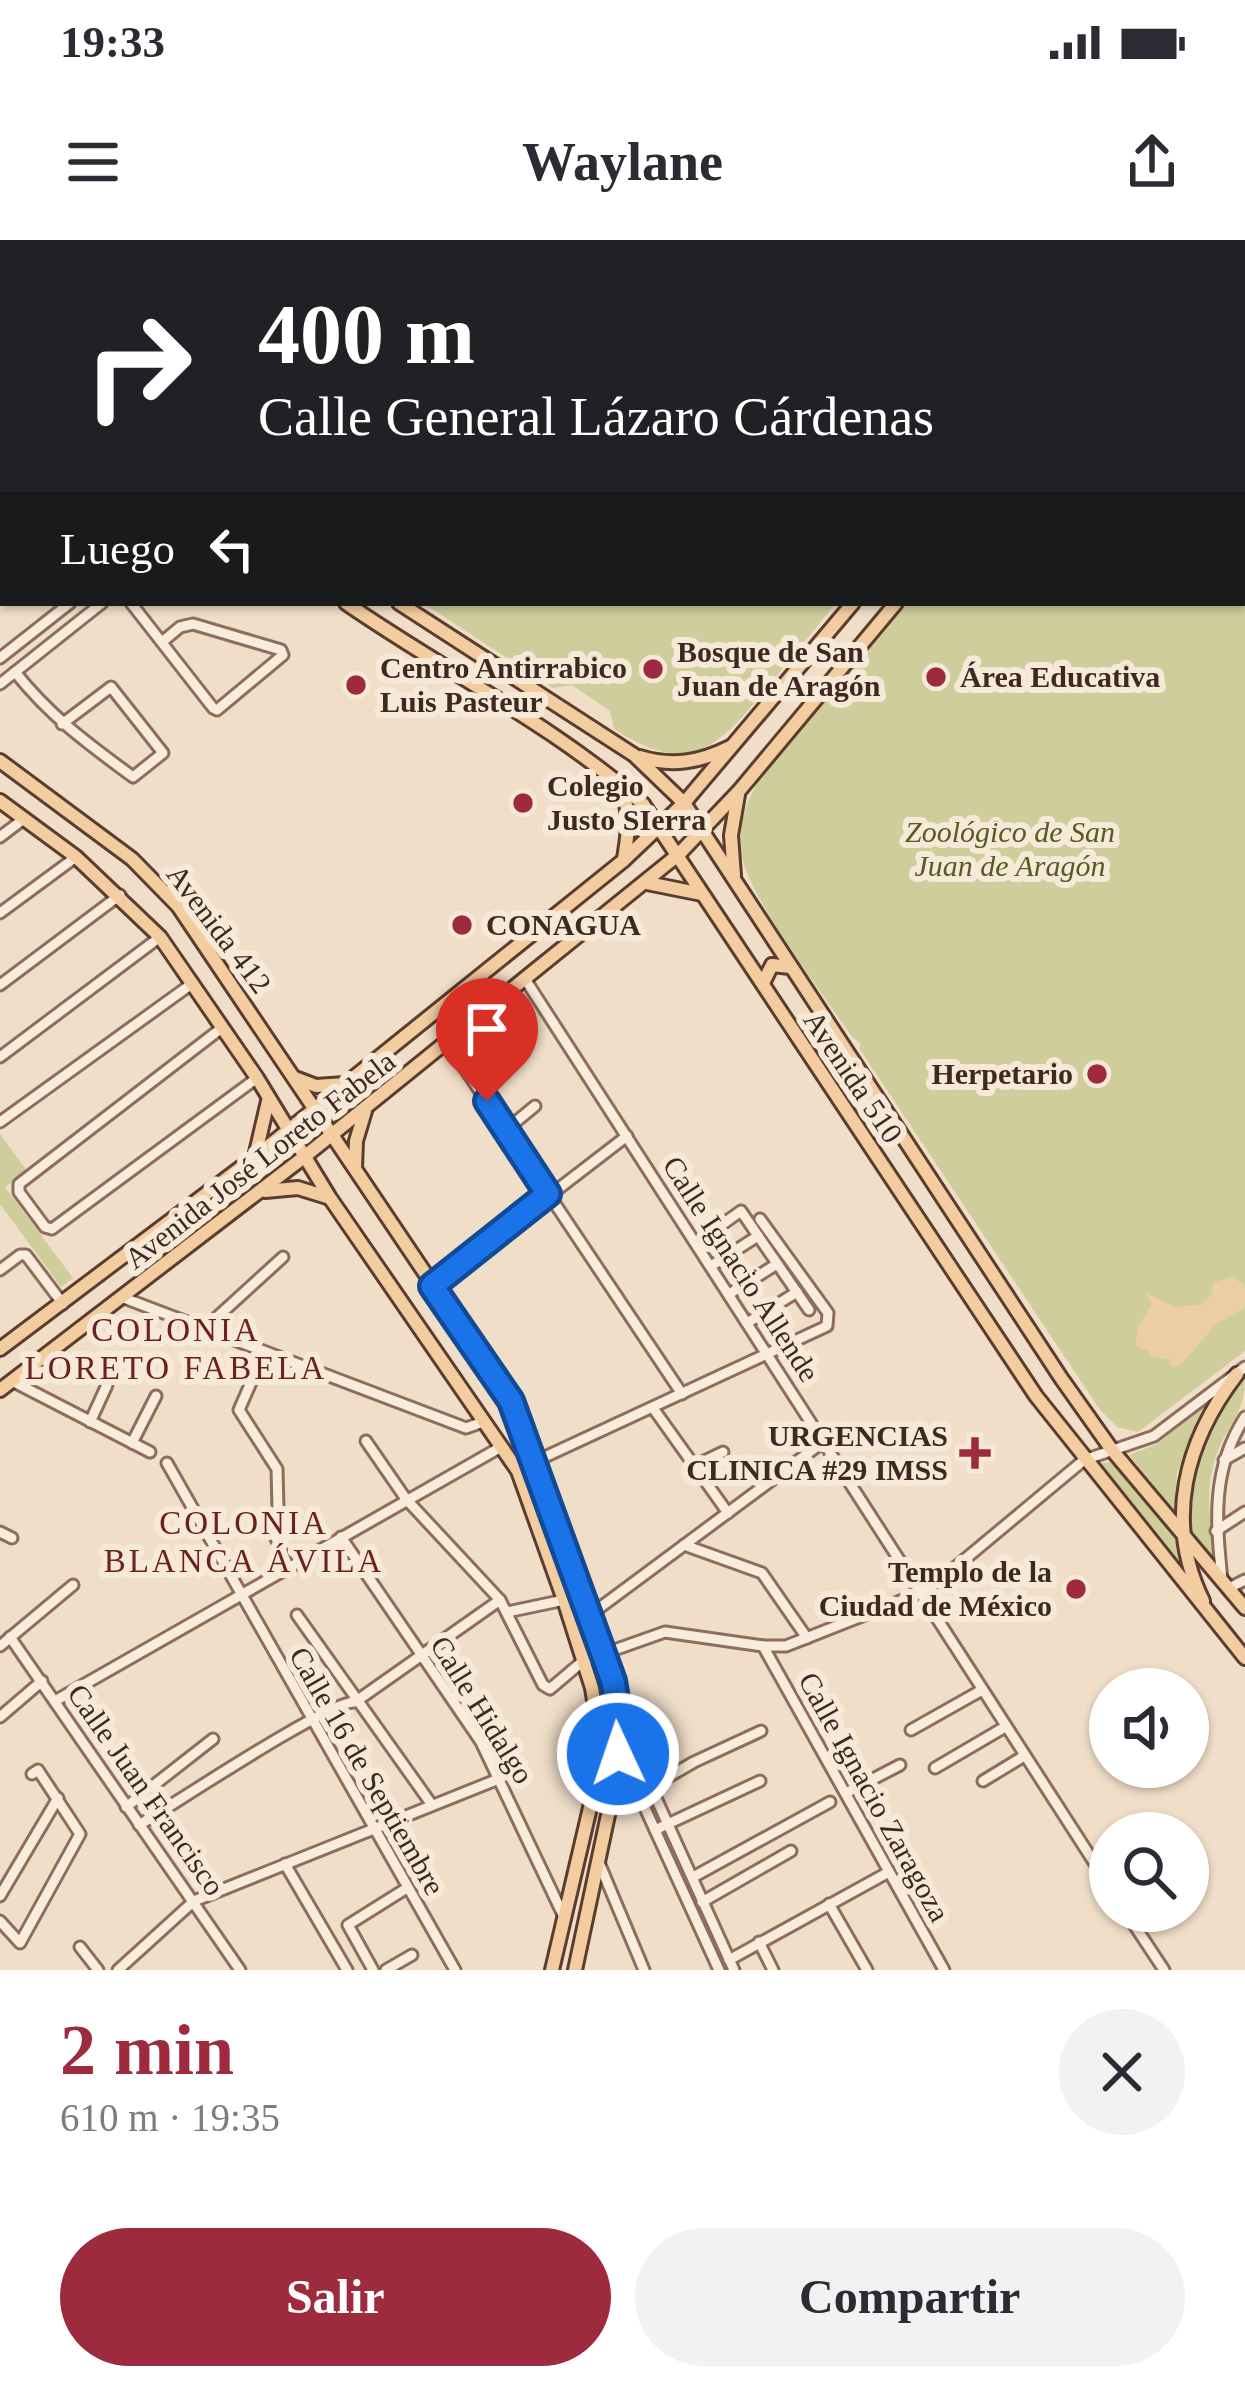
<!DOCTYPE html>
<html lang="es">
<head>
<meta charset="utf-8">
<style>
  body { margin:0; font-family:Georgia,serif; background:#f2f2f3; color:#2b2b33; height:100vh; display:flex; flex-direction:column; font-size:45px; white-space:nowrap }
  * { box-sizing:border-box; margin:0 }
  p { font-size:39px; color:#7c7c81 }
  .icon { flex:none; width:66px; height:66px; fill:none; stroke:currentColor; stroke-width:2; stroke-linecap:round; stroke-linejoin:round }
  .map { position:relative; height:1730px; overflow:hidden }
  .side { display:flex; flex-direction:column; background:#fff; flex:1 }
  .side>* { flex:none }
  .guide { position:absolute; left:0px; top:0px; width:1245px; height:366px; box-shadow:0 3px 9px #0004; background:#202124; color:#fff; overflow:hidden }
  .fabs { position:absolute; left:1089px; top:1428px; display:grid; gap:24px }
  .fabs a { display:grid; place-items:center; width:120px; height:120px; border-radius:50%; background:#fff; box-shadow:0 3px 9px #0004; font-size:60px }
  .pin { position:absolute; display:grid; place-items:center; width:102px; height:102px; color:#fff; margin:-123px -51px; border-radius:50% 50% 50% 0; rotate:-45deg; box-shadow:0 0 12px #0007 }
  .pin .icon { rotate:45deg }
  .me { position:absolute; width:132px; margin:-66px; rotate:357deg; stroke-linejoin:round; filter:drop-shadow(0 0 9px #0008) }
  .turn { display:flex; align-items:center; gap:42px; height:252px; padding:0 60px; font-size:54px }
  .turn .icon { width:156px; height:156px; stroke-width:2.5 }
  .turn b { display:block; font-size:84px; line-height:102px }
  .then { display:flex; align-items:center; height:114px; padding:0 60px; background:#0003; gap:24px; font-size:45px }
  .round { display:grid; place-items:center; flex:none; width:126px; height:126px; border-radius:63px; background:#f2f2f3 }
  .summary { display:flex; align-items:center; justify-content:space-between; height:204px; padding:0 60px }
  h1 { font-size:72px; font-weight:700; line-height:90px; color:#9e2a3d }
  .action { display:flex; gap:24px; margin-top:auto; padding:24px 60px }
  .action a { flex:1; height:138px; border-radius:72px; background:#9e2a3d; color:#fff; font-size:48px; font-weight:700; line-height:138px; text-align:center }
  .action a+a { background:#f2f2f3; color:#2b2b33 }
  .status { display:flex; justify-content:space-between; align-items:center; height:84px; padding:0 60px; background:#fff; direction:ltr }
  .status svg { height:33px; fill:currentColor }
  header { display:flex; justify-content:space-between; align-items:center; height:156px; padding:0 60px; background:#fff; font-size:54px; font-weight:700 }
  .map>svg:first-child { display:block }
  .green { fill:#cfcd9b }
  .sand { fill:#eccea5 }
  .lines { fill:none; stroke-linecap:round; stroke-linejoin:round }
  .minor-casing { stroke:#8d6e5c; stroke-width:15 }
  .major-casing { stroke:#5b3d30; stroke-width:18 }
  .minor { stroke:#faecdc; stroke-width:9 }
  .major { stroke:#f3cca0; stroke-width:12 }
  .route-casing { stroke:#114b97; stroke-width:30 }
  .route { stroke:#1a73e8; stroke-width:21 }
  .poi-dot { fill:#9e2a3d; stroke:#f7e9d8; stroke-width:4.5 }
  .labels { text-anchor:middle; stroke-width:12; stroke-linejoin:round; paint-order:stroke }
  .poi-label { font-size:30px; font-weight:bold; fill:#3d2920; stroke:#f7e9d8; text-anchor:start }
  .park-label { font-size:30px; font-style:italic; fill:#555a26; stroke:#f7e9d8 }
  .street-label { font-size:30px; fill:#3d2920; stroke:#f7e9d8 }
  .neighbourhood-label { font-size:33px; letter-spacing:3px; fill:#6b221e; stroke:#f7e9d8 }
</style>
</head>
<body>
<div class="status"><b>19:33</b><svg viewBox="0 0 49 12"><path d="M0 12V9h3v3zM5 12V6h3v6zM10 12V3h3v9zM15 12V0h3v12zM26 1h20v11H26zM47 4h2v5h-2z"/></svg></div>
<header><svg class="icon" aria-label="menu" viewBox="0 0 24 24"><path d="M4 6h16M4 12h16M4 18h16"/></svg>Waylane<svg class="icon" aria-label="share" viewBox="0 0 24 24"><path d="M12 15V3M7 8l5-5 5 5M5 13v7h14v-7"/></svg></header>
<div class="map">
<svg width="1245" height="1730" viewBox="0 0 1245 1730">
  <rect width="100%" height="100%" fill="#f0dec8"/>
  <!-- green -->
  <g class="green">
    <polygon points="0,0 1144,0 3,3 3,218"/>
    <path d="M1208 0H1245V1111L1138 1192 1117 1187 1101 1171 859 808 861 804 852 797C824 755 747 656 741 612 738 586 746 562 759 540L907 363H1242V3H1206Z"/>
    <path d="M423 363H836C814 390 792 417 770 444 720 505 693 540 614 489L610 471 572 445 553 448Z"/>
    <polygon points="0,894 27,931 5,947 73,1038 61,1047 0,964"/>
    <path d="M1245 1136C1245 1177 1228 1181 1216 1216 1204 1252 1211 1286 1215 1322L1189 1294C1183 1238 1204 1176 1245 1136Z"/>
    <polygon points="1204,1167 1177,1233 1175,1272 1129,1215 1157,1204"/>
    <polygon points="1114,1222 1174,1294 1183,1332 1094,1224"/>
  </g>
  <!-- sand -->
  <polygon class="sand" points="1231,1037 1245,1045 1245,1067 1215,1085 1179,1127 1170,1126 1170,1119 1150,1117 1150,1112 1135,1105 1139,1085 1152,1063 1144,1052 1174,1067 1201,1065 1212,1054 1213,1043"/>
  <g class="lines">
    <defs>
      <g id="minor">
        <polyline points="0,334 3,335"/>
        <polyline points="131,363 213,468 217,470 283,415 281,410 193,384 180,387 162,402"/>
        <polyline points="0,418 70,363"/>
        <path d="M15 432C51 477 87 503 133 537L163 513 111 447 62 484"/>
        <polyline points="0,444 102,363"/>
        <polyline points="0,597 25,578"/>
        <polyline points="0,673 76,617"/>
        <polyline points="525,739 1110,1647"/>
        <polyline points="0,745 120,655"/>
        <polyline points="223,787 19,944 19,952 45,987 52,989 257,838"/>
        <polyline points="447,802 682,1154"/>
        <polyline points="0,817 160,697"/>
        <polyline points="0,882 193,743"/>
        <polyline points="506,890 535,866"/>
        <polyline points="696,1003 741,971 809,1070"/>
        <polyline points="711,1026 758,996"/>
        <polyline points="0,1030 20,1015 26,1015 63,1064"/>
        <polyline points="432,1046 627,896"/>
        <polyline points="729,1054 777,1024"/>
        <polyline points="124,1058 466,1188 483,1182"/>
        <polyline points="747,1083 797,1052"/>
        <polyline points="204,1089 283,1017"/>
        <polyline points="260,1122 239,1170 277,1229 278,1269 273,1291 288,1327"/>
        <polyline points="12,1141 150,1212"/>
        <polyline points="653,1168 728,1273"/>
        <polyline points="90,1182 107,1145"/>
        <polyline points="366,1201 406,1259 500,1360 543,1445 550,1449 583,1421 665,1392 763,1406 786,1406 928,1350 1084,1220 1154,1196 1245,1127"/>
        <polyline points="132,1203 156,1156"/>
        <polyline points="1224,1220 1245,1208"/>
        <polyline points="536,1221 827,1086 828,1073 760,979"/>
        <polyline points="167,1223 455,1730"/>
        <polyline points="694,1226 723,1212"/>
        <polyline points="1216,1291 1245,1272"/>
        <polyline points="0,1292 12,1298"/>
        <polyline points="341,1297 481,1502 565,1679"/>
        <polyline points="684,1305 762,1333 807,1398"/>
        <path d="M1222 1340C1216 1281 1211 1230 1245 1177"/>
        <polyline points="1229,1348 1245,1340"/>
        <polyline points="507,1372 564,1360"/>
        <polyline points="297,1375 432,1565"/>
        <polyline points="590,1375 823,1202"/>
        <polyline points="10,1397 240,1730"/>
        <polyline points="0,1406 73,1345"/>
        <polyline points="763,1406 944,1730"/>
        <polyline points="55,1461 501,1207"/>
        <polyline points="0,1477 42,1441"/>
        <polyline points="911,1490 982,1450"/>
        <polyline points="618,1514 635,1526 651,1547 734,1730"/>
        <polyline points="618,1528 639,1555 719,1730"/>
        <polyline points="935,1528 1005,1487"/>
        <polyline points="983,1541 1024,1516"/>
        <polyline points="651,1547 694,1522 761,1491"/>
        <polyline points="846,1553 900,1525"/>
        <polyline points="126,1567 213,1499"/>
        <path d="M139 1585C173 1565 330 1460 355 1462L500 1360"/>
        <polyline points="655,1590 760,1541"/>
        <polyline points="285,1624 347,1730"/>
        <polyline points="600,1625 644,1730"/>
        <polyline points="695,1636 830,1562"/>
        <polyline points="0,1656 58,1558"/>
        <polyline points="702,1662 791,1611"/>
        <polyline points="829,1664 867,1730"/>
        <polyline points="1125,1671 1164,1730"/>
        <polyline points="0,1681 20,1703 80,1594 38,1530 32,1534"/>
        <polyline points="759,1702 773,1730"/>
        <polyline points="80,1707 98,1730"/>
        <polyline points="729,1720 887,1633"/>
        <polyline points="118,1730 194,1661 501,1538"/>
        <polyline points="373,1730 348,1685 407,1648"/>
        <polyline points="386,1730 412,1715"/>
      </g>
      <g id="major">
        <polyline points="1154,3 1156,0"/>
        <polyline points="1197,3 1199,0"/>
        <polyline points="0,228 3,229"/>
        <polyline points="0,262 3,262"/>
        <path d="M346 363C444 431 554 485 643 564L1036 1156 1245 1418"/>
        <polyline points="399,363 634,515 684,563 1061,1138 1112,1210 1245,1368"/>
        <path d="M640 517C672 527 700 522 730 507"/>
        <polyline points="0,521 132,619 178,666 511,1161 536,1221 601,1402 618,1471 618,1528 575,1730"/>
        <path d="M618 546C633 569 628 593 624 619"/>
        <polyline points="0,561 76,617 160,697 257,838 330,958 518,1231 564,1360 592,1448 597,1479 596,1542 552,1730"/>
        <polyline points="734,636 731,595 738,555"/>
        <polyline points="647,643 702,654"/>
        <polyline points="763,743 772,725 790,727"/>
        <polyline points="295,838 316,846 345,844"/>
        <polyline points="255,917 268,861"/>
        <polyline points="355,928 356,901 365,871"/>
        <polyline points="265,951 298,948 327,957"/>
        <polyline points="0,1109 255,917 624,620 684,563 853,363"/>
        <polyline points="0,1150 304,917 679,614 739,551 896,363"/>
        <path d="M1203 1361C1164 1281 1185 1202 1237 1134"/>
      </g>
    </defs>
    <!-- minor casing -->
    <use href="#minor" class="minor-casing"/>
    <!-- major casing -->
    <use href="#major" class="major-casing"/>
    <!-- minor -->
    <use href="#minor" class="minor"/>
    <!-- major -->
    <use href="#major" class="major"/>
  </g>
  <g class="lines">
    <defs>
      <polyline id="route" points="487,861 548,954 432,1046 511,1161 613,1441 618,1471 618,1514"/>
    </defs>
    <!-- route casing -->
    <use href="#route" class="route-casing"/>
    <!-- route -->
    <use href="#route" class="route"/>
  </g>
  <!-- markers -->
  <g class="poi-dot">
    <circle cx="653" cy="429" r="12"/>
    <circle cx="936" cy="437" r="12"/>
    <circle cx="356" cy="445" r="12"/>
    <circle cx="523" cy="563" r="12"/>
    <circle cx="462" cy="685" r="12"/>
    <circle cx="1097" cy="834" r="12"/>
    <path d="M969 1195h12v12h12v12h-12v12h-12v-12h-12v-12h12z"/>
    <circle cx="1076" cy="1349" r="12"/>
  </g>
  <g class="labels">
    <!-- poi labels -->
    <g class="poi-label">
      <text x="677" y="422">Bosque de San<tspan x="677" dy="34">Juan de Aragón</tspan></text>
      <text x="380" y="438">Centro Antirrabico<tspan x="380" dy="34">Luis Pasteur</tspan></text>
      <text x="960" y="447">Área Educativa</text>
      <text x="547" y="556">Colegio<tspan x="547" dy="34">Justo SIerra</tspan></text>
      <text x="486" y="695">CONAGUA</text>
      <text x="1073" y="844" text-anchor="end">Herpetario</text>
      <text x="948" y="1206" text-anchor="end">URGENCIAS<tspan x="948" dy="34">CLINICA #29 IMSS</tspan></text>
      <text x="1052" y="1342" text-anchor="end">Templo de la<tspan x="1052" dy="34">Ciudad de México</tspan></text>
    </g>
    <!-- park labels -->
    <g class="park-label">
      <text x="1010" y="602">Zoológico de San<tspan x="1010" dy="34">Juan de Aragón</tspan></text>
    </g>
    <!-- street labels -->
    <g class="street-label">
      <text transform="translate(219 689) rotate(53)" y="10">Avenida 412</text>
      <text transform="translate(853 837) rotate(56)" y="10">Avenida 510</text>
      <text transform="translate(260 920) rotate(-38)" y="10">Avenida José Loreto Fabela</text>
      <text transform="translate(741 1029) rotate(57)" y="10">Calle Ignacio Allende</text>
      <text transform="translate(482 1470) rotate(58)" y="10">Calle Hidalgo</text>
      <text transform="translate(367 1531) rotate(60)" y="10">Calle 16 de Septiembre</text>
      <text transform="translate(146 1550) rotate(55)" y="10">Calle Juan Francisco</text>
      <text transform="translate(874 1557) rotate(61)" y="10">Calle Ignacio Zaragoza</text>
    </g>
    <!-- neighbourhood labels -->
    <g class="neighbourhood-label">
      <text x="176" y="1101">COLONIA<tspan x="176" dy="38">LORETO FABELA</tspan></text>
      <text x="244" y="1294">COLONIA<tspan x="244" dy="38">BLANCA ÁVILA</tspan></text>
    </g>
  </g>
</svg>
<div class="fabs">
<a><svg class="icon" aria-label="sound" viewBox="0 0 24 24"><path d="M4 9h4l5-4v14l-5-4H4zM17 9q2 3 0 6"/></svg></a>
<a><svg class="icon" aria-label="search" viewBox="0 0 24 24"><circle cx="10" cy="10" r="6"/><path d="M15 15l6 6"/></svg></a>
</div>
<div class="pin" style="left:487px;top:861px;background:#d93025"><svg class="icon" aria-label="arrive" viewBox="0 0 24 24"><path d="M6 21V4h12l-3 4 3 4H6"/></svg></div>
<svg class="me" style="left:618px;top:1514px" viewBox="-20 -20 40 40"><circle r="17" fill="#1a73e8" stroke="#fff" stroke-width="3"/><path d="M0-11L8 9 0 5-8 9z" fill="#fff"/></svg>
<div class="guide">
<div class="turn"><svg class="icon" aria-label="right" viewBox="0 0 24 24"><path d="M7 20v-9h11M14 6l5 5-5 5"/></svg><div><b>400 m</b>Calle General Lázaro Cárdenas</div></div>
<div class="then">Luego<svg class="icon" aria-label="left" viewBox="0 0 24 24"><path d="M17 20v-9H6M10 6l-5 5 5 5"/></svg></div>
</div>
</div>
<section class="side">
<div class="summary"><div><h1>2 min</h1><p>610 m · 19:35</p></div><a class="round"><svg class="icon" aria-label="close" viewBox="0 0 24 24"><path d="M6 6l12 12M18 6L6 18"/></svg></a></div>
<div class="action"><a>Salir</a><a>Compartir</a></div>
</section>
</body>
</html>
